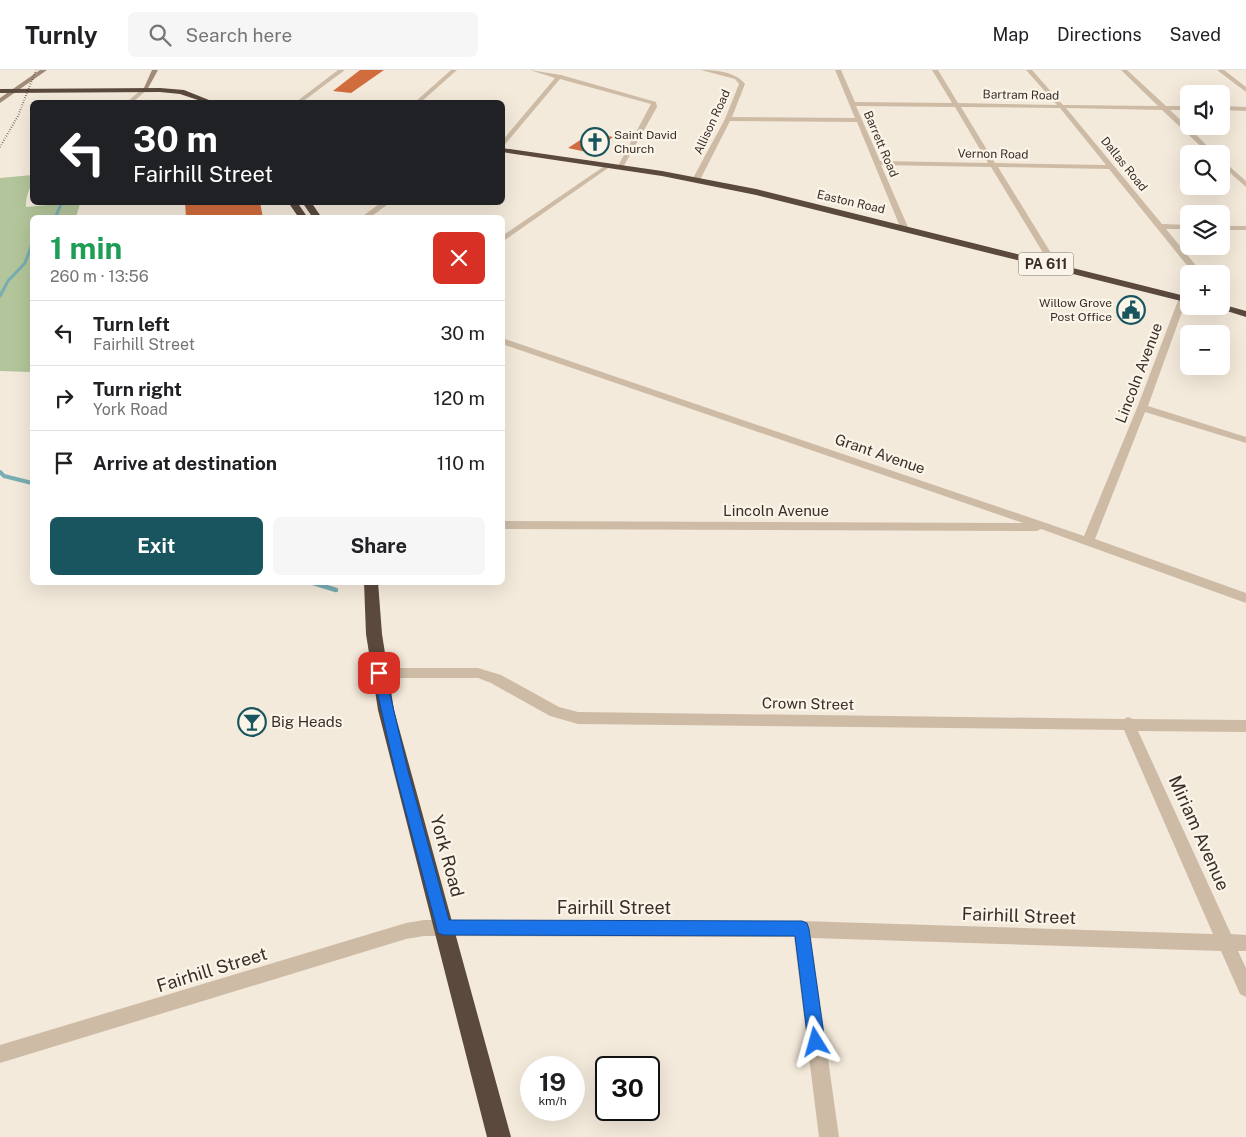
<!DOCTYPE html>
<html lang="en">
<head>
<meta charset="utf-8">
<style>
  body { margin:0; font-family:"Public Sans",sans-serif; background:#f6f6f6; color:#202124; height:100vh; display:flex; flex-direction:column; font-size:19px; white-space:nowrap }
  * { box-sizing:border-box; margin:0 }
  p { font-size:16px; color:#757577 }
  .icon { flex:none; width:28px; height:28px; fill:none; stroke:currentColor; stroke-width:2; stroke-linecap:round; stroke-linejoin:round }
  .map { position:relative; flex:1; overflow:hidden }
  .panel { position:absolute; left:30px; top:145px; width:475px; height:370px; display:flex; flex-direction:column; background:#fff; border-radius:8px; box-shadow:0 5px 20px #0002 }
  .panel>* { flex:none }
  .banner { position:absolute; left:30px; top:30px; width:475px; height:105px; border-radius:8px; box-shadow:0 5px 20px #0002; background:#202124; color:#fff; overflow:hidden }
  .fabs { position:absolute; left:1180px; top:15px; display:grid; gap:10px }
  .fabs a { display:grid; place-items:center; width:50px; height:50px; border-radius:8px; background:#fff; box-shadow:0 5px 20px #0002; font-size:25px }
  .speed { position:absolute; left:520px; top:986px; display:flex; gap:10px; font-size:25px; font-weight:700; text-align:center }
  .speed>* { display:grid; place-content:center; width:65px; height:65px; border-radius:50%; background:#fff; box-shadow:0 5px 20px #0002; line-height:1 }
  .speed small { font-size:12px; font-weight:400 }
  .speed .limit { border:2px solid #111; border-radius:8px; background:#fff; color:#111 }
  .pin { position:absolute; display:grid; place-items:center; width:42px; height:42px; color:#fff; margin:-21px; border-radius:10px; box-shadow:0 2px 8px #0006 }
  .me { position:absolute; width:55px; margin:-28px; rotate:352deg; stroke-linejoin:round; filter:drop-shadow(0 0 4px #0008) }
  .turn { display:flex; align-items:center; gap:18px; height:105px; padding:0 20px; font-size:22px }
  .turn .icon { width:65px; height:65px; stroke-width:2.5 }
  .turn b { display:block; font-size:35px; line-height:42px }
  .round { display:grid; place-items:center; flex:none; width:52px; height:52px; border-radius:8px; background:#f6f6f6 }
  .summary { display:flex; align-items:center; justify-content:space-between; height:85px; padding:0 20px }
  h1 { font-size:30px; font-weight:700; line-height:38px; color:#1e9e55 }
  .button { display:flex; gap:10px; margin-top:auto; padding:10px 20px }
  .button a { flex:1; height:58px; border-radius:8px; background:#19555e; color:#fff; font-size:20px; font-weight:700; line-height:58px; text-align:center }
  .button a+a { background:#f6f6f6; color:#202124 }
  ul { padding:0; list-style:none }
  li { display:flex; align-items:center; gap:15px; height:65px; padding:0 20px; border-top:1px solid #e0e0e0 }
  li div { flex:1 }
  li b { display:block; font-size:19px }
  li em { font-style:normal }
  header { display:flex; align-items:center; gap:30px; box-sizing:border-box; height:70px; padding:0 25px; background:#fff; border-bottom:1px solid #e0e0e0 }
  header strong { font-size:24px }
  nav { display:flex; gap:28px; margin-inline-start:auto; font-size:18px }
  .search { width:350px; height:45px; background:#f6f6f6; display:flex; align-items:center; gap:12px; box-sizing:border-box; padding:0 18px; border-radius:8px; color:#757577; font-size:19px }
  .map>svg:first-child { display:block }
  .green { fill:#b3c59a }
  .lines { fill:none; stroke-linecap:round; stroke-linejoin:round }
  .stream-far3 { stroke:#78adb4; stroke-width:2.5 }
  .stream-far2 { stroke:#78adb4; stroke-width:3 }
  .stream-far1 { stroke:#78adb4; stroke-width:4 }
  .stream { stroke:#78adb4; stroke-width:4.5 }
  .building { fill:#d06c3d }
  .street { fill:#cdbba6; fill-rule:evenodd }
  .secondary { fill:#a18a77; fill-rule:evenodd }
  .highway { fill:#5b493e; fill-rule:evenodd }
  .rail { stroke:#392e28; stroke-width:2; stroke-dasharray:0.5 2; stroke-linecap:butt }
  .route { fill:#1a73e8; stroke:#114b97 }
  .labels { text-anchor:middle; stroke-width:4.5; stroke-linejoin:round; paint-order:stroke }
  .far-street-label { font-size:12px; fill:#392e28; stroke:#fbf4e8 }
  .far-poi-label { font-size:12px; fill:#392e28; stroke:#fbf4e8; text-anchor:start }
  .shield { fill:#fbf4e8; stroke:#736962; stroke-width:1 }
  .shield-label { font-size:14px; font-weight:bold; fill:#392e28 }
  .street-label { font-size:15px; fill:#392e28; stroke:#fbf4e8 }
  .poi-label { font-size:15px; fill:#392e28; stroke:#fbf4e8; text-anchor:start }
  .near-street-label { font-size:18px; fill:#392e28; stroke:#fbf4e8 }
</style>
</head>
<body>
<header>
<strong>Turnly</strong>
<div class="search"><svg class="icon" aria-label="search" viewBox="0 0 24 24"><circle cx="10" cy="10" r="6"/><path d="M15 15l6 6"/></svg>Search here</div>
<nav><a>Map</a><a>Directions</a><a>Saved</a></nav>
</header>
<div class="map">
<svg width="1246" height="1067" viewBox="0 0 1246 1067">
  <rect width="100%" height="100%" fill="#f4eadb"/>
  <!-- green -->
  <path class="green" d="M32 105C33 117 25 124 26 137L68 133 80 134 76 147 32 148V297L30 302 0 301V108Z"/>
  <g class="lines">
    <!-- stream-far3 -->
    <polyline class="stream-far3" points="147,32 150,31"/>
    <!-- stream-far2 -->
    <g class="stream-far2">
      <polyline points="55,148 62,132"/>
      <polyline points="0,226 8,211 25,193 32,174"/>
    </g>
    <!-- stream-far1 -->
    <polyline class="stream-far1" points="0,402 4,406 32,413"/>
    <!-- stream -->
    <polyline class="stream" points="310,512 336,520"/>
  </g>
  <!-- building -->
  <g class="building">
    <polygon points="360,0 384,0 351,23 333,21"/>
    <polygon points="591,63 613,67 591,83 568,78"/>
    <polygon points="185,132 260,132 263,148 186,148"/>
  </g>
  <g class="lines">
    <!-- street -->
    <g class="street">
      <polygon points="338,0 345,0 302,32 296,32"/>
      <polygon points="451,0 457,0 421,32 415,32"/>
      <polygon points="530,0 561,5 656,32 657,37 622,99 617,98 651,34 560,9 502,78 502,71 555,8"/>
      <path d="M701 0C716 0 736 2 745 14L732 47 855 48 835 0H841L855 32 952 33 932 0H938L958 33 1057 35 1026 0H1032L1063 35 1158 36 1121 0H1127L1166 36H1189V40H1170L1216 84H1209L1162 40 1066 38 1162 154 1189 155V159H1166L1203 204H1194L1109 99 998 97 1059 196 1058 198 1051 196 991 97 881 95 908 157 901 159 857 52 730 51 700 110 694 111 692 110 725 49 739 14 735 9ZM856 36 955 37 988 93 880 91ZM961 37 1060 38 1106 95 995 93Z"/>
      <polygon points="1217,0 1224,0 1246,17 1246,22"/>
      <polygon points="143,18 148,19 133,32 127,32"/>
      <polygon points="1221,36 1246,37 1246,41 1221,40"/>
      <polygon points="1221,89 1246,111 1246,117 1221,95"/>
      <polygon points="606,95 611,96 502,172 502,166"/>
      <polygon points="46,132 38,135 34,133 35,132"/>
      <polygon points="382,132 391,132 369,148 360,148"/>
      <rect x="1221" y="156" width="25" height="4"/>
      <polygon points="1183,225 1187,228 1148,336 1246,367 1246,373 1145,342 1095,469 1246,523 1246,533 1041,459 1037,461 502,459 502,451 1023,453 502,274 502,268 1084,466 1137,338 1179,228"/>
      <polygon points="1221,227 1224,228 1230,239 1229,241 1222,239"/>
      <polygon points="379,598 478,598 501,605 559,637 578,642 1124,649 1128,647 1133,649 1246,650 1246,662 1138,661 1231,864 1246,865 1246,881 1238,881 1246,898 1246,927 1240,924 1221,881 811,868 839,1067 819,1067 794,867 424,866 406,869 0,993 0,975 406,853 424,850 801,851 1213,864 1124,660 578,654 550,646 491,613 478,608 379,608 374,607 372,603 374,599"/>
    </g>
    <!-- secondary -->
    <g class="secondary">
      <polygon points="40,0 47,0 0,33 0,28"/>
      <polygon points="152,0 158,0 147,20 143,20"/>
    </g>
    <!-- highway -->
    <g class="highway">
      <polygon points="160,18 184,20 214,32 204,32 180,24 160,22 0,23 0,19"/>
      <polygon points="502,78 662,101 756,119 1189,227 1189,233 756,125 662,106 502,82"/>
      <polygon points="288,132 297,132 308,148 299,148"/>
      <polygon points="302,132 311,132 322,148 313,148"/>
      <polygon points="1221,234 1246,241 1246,247 1211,236 1221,236"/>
      <polygon points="364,512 378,512 382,564 394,640 511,1067 487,1067 378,640 366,564"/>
    </g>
    <!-- rail -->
    <polyline class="rail" points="0,77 18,46 36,0"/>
  </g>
  <!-- route -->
  <polygon class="route" points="379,598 384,600 385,603 408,701 449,850 802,851 807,853 809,859 825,972 822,978 816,981 811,978 808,972 795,866 444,865 438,863 395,701 373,603 375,600"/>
  <!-- icons -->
  <defs>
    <symbol id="church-ring" viewBox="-11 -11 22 22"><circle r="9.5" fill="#fbf4e8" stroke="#19555e" stroke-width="1.5"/><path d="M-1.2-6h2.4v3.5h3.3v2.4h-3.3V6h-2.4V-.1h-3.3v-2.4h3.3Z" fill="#19555e"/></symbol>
    <symbol id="civic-ring" viewBox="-11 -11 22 22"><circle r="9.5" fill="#fbf4e8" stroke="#19555e" stroke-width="1.5"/><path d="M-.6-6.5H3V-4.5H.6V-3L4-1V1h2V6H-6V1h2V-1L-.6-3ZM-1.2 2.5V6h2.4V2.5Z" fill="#19555e"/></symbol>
    <symbol id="bar-ring" viewBox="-11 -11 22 22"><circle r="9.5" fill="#fbf4e8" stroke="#19555e" stroke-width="1.5"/><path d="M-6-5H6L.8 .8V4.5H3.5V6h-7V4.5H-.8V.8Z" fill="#19555e"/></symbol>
  </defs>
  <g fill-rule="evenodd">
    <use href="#church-ring" x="579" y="56" width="32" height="32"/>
    <use href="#civic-ring" x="1115" y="224" width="32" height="32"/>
    <use href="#bar-ring" x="236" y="636" width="32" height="32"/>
  </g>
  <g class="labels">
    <!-- far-street labels -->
    <g class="far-street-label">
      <text transform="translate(1021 25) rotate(1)" y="4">Bartram Road</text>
      <text transform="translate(712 52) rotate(-65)" y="4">Allison Road</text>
      <text transform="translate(881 74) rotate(67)" y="4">Barrett Road</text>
      <text transform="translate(993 84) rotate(1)" y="4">Vernon Road</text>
      <text transform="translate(1124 94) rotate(51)" y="4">Dallas Road</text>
      <text transform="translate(851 132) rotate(13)" y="4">Easton Road</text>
    </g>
    <!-- far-poi labels -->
    <g class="far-poi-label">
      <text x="614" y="69">Saint David<tspan x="614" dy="14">Church</tspan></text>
      <text x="1112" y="237" text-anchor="end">Willow Grove<tspan x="1112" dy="14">Post Office</tspan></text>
    </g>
    <!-- shield labels -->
    <rect class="shield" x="1018.5" y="182.5" width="55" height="23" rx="4"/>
    <g class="shield-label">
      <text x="1046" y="199">PA 611</text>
    </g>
    <!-- street labels -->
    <g class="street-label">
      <text transform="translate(1139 303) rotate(-69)" y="5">Lincoln Avenue</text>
      <text transform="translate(880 384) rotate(19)" y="5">Grant Avenue</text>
      <text x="776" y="446">Lincoln Avenue</text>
      <text transform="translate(808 634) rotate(1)" y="5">Crown Street</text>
    </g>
    <!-- poi labels -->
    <g class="poi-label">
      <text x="271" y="657">Big Heads</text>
    </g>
    <!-- near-street labels -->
    <g class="near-street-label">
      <text transform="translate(1199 763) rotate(66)" y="6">Miriam Avenue</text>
      <text transform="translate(447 786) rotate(75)" y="6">York Road</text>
      <text x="614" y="844">Fairhill Street</text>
      <text transform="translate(1019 846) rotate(2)" y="6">Fairhill Street</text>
      <text transform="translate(212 900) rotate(-17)" y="6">Fairhill Street</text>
    </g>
  </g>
</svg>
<div class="fabs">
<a><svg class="icon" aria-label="sound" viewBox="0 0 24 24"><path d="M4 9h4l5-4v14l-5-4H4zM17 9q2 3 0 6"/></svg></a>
<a><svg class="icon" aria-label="search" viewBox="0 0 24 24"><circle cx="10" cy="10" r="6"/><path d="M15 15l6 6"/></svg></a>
<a><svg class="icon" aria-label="layers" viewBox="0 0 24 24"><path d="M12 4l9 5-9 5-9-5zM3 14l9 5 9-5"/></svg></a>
<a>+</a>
<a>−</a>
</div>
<div class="speed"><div>19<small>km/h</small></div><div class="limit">30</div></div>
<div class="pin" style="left:379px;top:603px;background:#d93025"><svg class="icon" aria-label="arrive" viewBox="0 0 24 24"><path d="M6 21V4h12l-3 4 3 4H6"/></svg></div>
<svg class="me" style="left:816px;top:972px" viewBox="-20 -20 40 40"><path d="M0-17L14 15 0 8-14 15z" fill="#1a73e8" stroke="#fff" stroke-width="4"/></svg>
<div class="banner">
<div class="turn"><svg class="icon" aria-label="left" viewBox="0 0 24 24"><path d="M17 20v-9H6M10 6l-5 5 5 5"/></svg><div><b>30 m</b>Fairhill Street</div></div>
</div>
<section class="panel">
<div class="summary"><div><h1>1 min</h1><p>260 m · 13:56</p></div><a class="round" style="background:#d93025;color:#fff"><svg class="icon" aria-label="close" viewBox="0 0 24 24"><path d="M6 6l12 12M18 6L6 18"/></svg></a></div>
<ul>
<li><svg class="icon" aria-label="left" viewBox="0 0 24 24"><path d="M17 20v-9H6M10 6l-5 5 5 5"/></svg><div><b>Turn left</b><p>Fairhill Street</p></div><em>30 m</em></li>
<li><svg class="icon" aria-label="right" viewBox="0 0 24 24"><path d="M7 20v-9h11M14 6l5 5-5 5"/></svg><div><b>Turn right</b><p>York Road</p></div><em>120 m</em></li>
<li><svg class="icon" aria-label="arrive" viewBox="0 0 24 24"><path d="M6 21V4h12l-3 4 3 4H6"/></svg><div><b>Arrive at destination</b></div><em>110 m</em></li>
</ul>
<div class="button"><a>Exit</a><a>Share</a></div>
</section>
</div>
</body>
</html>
